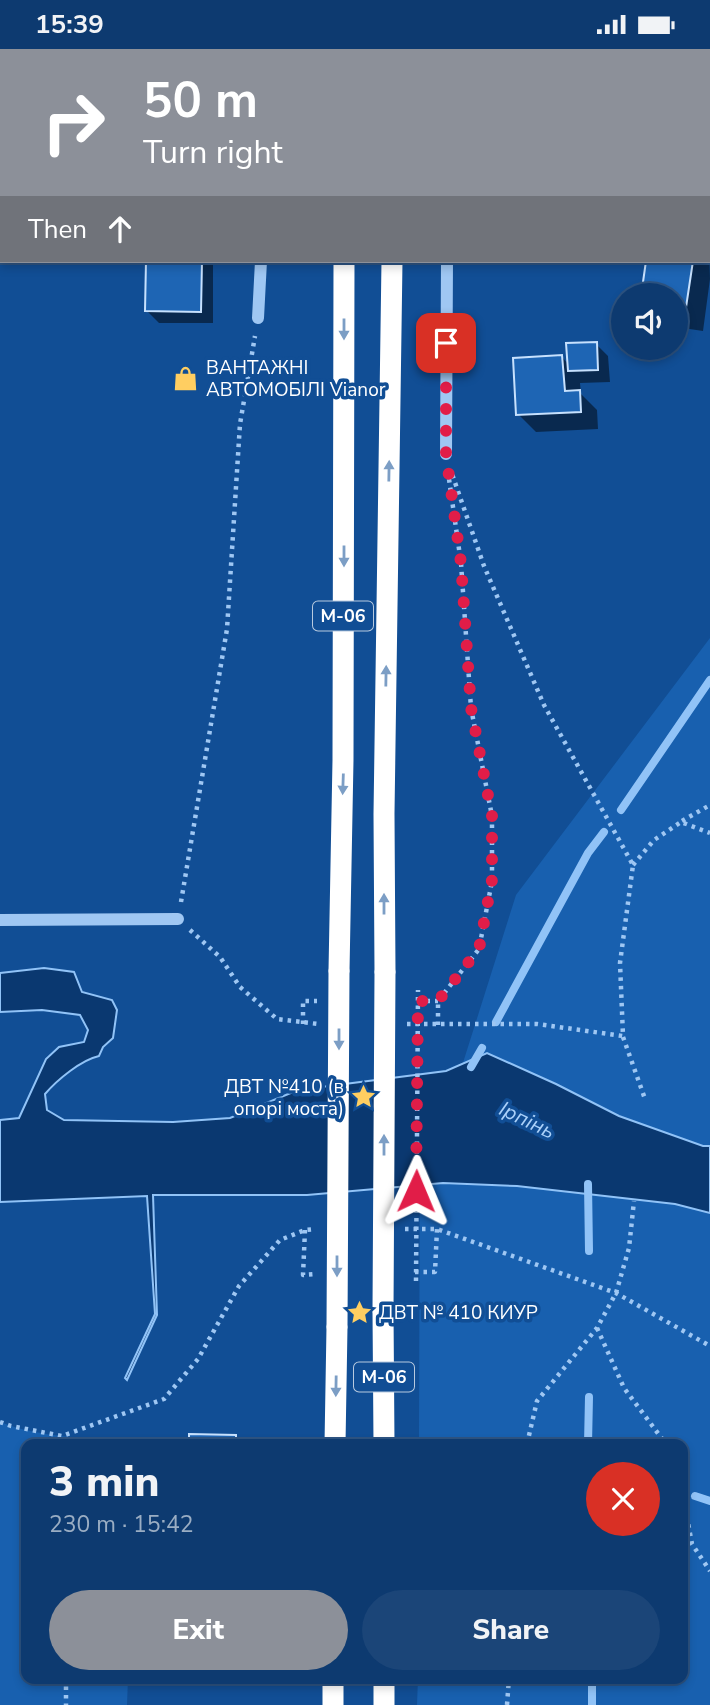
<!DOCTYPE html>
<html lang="en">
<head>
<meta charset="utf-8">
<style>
  body { margin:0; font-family:"Nunito Sans",sans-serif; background:#1b4578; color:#f1f3f6; height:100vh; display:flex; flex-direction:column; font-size:26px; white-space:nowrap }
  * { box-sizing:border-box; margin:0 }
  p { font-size:23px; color:#9aadc3 }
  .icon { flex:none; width:38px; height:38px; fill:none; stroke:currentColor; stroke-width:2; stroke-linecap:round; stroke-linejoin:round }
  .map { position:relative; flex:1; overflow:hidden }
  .drawer { position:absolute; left:21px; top:1390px; width:667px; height:245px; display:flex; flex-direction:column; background:#0d3a70; border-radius:14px; box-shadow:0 4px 10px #0003,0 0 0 2px #2d5483 }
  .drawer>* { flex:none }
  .top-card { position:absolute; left:0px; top:0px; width:710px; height:214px; box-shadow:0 4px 10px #0003,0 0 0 2px #2d5483; background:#8c9099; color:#fff; overflow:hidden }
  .buttons { position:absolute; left:611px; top:234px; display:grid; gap:14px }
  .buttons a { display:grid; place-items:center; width:77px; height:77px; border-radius:50%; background:#0d3a70; box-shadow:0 4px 10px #0003,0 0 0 2px #2d5483; font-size:35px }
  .pin { position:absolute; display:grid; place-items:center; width:60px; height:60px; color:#fff; margin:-30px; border-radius:14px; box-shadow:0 4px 10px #0006 }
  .me { position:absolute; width:77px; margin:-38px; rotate:1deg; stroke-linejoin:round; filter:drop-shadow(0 0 5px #0008) }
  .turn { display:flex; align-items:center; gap:24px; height:147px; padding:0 28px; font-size:32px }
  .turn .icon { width:91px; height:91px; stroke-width:2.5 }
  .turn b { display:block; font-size:49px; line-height:60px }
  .then { display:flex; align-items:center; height:66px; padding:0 28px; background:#0003; gap:14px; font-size:26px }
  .round { display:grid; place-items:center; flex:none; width:74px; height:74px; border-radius:37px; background:#1b4578 }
  .headline { display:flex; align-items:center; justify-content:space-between; height:119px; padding:0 28px }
  h1 { font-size:42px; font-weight:800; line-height:52px }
  .primary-button { display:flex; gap:14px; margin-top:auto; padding:14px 28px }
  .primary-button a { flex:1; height:80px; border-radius:42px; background:#8c9099; color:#fff; font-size:28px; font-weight:800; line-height:80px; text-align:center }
  .primary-button a+a { background:#1b4578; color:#f1f3f6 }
  .status { display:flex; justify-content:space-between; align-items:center; height:49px; padding:0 35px; background:#0d3a70; direction:ltr }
  .status svg { height:19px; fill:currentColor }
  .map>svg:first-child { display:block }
  .green { fill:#1860af }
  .water { fill:#0a3870; stroke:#91c3f7; stroke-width:2 }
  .shadow { fill:#0007 }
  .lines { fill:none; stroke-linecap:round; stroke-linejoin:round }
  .stream { stroke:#91c3f7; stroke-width:8 }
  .building { fill:#1e65b4; stroke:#c7e1fe; stroke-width:2 }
  .path { stroke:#9fc7f3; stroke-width:4.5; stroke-dasharray:3.5 5; stroke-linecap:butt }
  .minor { stroke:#9fc7f3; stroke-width:12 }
  .highway { stroke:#fff; stroke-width:21 }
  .path-bridge { stroke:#9fc7f3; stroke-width:4.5; stroke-dasharray:3.5 5; stroke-linecap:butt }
  .highway-bridge { stroke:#fff; stroke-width:21 }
  .oneway { fill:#7c9ec5 }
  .route { stroke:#e11d48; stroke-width:12; stroke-dasharray:0 21.6 }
  .labels { text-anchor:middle; stroke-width:7; stroke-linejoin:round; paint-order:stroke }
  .shield { fill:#114e95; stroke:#b8cadf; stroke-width:2 }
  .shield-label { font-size:18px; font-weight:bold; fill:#fff }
  .poi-label { font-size:19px; fill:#fff; stroke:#114e95; text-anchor:start }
  .water-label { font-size:21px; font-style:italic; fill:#abd1fa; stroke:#114e95 }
</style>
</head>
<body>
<div class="status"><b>15:39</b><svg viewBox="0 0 49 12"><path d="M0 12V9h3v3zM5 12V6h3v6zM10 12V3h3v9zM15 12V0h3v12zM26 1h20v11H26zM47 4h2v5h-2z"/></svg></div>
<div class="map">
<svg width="710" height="1656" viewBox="0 0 710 1656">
  <rect width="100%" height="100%" fill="#114e95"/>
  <!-- green -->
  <g class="green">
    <polygon points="710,589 710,1656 417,1656 418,1629 682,1629 682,1395 419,1395 420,1062 449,1058 516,846"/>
    <path d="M0 1373C41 1389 86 1389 129 1391V1395H26V1629H128L127 1656H0Z"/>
  </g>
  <!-- water -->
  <path class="water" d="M44 919 74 923 82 943 112 951 117 961 113 989 103 998 99 1007C81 1011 57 1031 45 1045L47 1061 64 1071 173 1073 230 1069 298 1041 446 1022 487 1004 556 1035 619 1067 703 1097H710V1164L675 1155 517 1137 443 1134 307 1146H153L157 1266 127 1331 125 1329 155 1265 147 1147 0 1153V1071L19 1069 46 1010 59 998 84 993 88 981 80 966 42 961 0 963V924Z"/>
  <!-- shadow -->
  <g class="shadow">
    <polygon points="0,0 111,0 111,2 2,2 0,108"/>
    <polygon points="709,198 710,230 703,282 676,278 676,247 643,247 648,212 709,212"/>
    <polygon points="148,212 213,212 213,274 159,274 147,262"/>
    <polygon points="596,295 608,307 610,333 580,334 581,345 597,361 598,380 536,383 518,365 562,308 569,316"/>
  </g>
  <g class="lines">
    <!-- stream -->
    <g class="stream">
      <polyline points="621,761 710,631"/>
      <polyline points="496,973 588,804 604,783"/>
      <polyline points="471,1018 482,999"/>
      <polyline points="588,1135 589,1202"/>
      <polyline points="588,1395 589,1348"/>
      <polyline points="695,1447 710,1452"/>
      <polyline points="592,1629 592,1656"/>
    </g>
  </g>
  <!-- building -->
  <g class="building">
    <polygon points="0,0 104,0 105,2 2,2 0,46"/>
    <polygon points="2,45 2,94 0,94 0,46"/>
    <polygon points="146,212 202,212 201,263 145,262"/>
    <polygon points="646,212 693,212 685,265 676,263 676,247 641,247"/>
    <polygon points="597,293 598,321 568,322 566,294"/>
    <polygon points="562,306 565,342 580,341 581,363 516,366 513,309"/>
    <polygon points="189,1385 236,1386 236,1395 189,1395"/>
  </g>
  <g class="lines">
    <!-- path -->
    <g class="path">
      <polyline points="682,772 710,756"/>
      <polyline points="633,816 654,791 681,773 710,784"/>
      <polyline points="181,853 227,580 240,375 255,287"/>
      <polyline points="190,881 220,908 240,938 277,970 318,975"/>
      <polyline points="418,952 438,952"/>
      <polyline points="303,975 303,952 317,952"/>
      <polyline points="407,975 537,975 623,987 620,914 633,816 544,656 484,517 451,422"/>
      <polyline points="438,976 438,952 479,900 492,832 492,767 471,659 461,514 448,423"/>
      <polyline points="623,988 645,1050"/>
      <polyline points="405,1180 437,1180 616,1244 710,1297"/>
      <polyline points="305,1181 303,1226 316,1225"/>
      <polyline points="415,1223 435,1223 437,1180"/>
      <polyline points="597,1279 624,1339 666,1395"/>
      <polyline points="0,1373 11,1377 62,1387 164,1350 198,1310 239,1237 280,1191 305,1181 316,1180"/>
      <polyline points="527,1395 537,1352 597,1279 616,1244 629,1199 634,1152"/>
      <polyline points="682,1442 692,1495 710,1522"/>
      <polyline points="66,1629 66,1656"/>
      <polyline points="507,1656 509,1629"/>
    </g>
    <!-- minor -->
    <g class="minor">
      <polyline points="267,2 267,0"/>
      <polyline points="448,2 448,0"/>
      <polyline points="709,26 710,21"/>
      <polyline points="258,269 261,212"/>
      <polyline points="446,405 447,212"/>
      <polyline points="0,871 178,870"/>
    </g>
    <!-- highway -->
    <g class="highway">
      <polyline points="345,2 345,0"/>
      <polyline points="395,2 395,0"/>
      <polyline points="339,922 343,711 344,212"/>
      <polyline points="385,923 384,765 392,212"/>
      <polyline points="383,1262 384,1395"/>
      <polyline points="335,1395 337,1278"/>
      <polyline points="384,1629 384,1656"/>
      <polyline points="333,1656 333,1629"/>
    </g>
    <!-- path-bridge -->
    <polyline class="path-bridge" points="416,1232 418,941"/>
    <!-- highway-bridge -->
    <g class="highway-bridge">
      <polyline points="383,1262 385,923"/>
      <polyline points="337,1278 339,922"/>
    </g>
  </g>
  <!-- one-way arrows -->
  <defs><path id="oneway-solid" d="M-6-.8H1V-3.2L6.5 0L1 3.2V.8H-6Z" transform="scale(1.75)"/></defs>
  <g class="oneway">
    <use href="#oneway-solid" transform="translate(344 280) rotate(90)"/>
    <use href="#oneway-solid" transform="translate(389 422) rotate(-89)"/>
    <use href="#oneway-solid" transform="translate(344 507) rotate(90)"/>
    <use href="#oneway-solid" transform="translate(386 627) rotate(-89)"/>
    <use href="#oneway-solid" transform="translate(343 735) rotate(92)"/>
    <use href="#oneway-solid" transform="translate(384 855) rotate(-90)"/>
    <use href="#oneway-solid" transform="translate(339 990) rotate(90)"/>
    <use href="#oneway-solid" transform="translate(384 1096) rotate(-90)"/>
    <use href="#oneway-solid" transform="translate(337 1217) rotate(90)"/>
    <use href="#oneway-solid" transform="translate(336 1337) rotate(91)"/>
  </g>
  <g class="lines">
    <!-- route -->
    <polyline class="route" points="416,1142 418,952 438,952 479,900 492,831 492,767 471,659 461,514 446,405 446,294"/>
  </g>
  <!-- icons -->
  <defs>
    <symbol id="shop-bare" viewBox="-9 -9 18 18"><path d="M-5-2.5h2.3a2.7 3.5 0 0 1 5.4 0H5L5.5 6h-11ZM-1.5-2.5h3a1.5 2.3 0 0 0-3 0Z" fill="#ffce61" stroke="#114e95" stroke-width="2.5" paint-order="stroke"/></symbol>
    <symbol id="sight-bare" viewBox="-9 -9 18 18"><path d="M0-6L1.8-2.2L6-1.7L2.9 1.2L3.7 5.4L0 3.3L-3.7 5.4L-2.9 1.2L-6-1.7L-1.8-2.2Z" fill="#ffce61" stroke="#114e95" stroke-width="2.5" paint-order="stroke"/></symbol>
  </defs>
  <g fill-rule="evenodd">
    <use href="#shop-bare" x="168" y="312" width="35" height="35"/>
    <use href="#sight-bare" x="346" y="1030" width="35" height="35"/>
    <use href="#sight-bare" x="342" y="1246" width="35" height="35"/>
  </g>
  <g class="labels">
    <!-- shield labels -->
    <g class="shield">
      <rect x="313" y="552.5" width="60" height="29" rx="5"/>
      <rect x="354" y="1313.5" width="60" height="29" rx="5"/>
    </g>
    <g class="shield-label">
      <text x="343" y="573">М-06</text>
      <text x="384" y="1334">М-06</text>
    </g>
    <!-- poi labels -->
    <g class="poi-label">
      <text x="206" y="325">ВАНТАЖНІ<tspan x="206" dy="22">АВТОМОБІЛІ Vianor</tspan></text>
      <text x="344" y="1044" text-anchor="end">ДВТ №410 (в<tspan x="344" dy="22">опорі моста)</tspan></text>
      <text x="379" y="1270">ДВТ № 410 КИУР</text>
    </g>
    <!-- water labels -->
    <g class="water-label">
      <text transform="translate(527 1071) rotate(26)" y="7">Ірпінь</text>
    </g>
  </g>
</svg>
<div class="buttons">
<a><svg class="icon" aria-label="sound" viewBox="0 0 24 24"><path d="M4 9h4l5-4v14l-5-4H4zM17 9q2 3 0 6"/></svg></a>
</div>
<div class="pin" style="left:446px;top:294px;background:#d93025"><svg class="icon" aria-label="arrive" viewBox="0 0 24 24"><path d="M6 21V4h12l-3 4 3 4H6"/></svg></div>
<svg class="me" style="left:416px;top:1142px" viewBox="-20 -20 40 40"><path d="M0-17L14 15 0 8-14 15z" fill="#e11d48" stroke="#fff" stroke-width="4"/></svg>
<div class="top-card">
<div class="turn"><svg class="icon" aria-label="right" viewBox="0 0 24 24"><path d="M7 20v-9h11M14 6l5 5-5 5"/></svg><div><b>50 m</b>Turn right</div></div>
<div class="then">Then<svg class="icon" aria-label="ahead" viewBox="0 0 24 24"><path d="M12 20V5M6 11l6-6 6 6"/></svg></div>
</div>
<section class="drawer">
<div class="headline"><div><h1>3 min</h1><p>230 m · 15:42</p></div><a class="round" style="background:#d93025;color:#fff"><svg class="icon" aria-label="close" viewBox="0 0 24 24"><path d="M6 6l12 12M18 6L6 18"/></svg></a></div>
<div class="primary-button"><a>Exit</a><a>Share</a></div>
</section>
</div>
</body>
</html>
